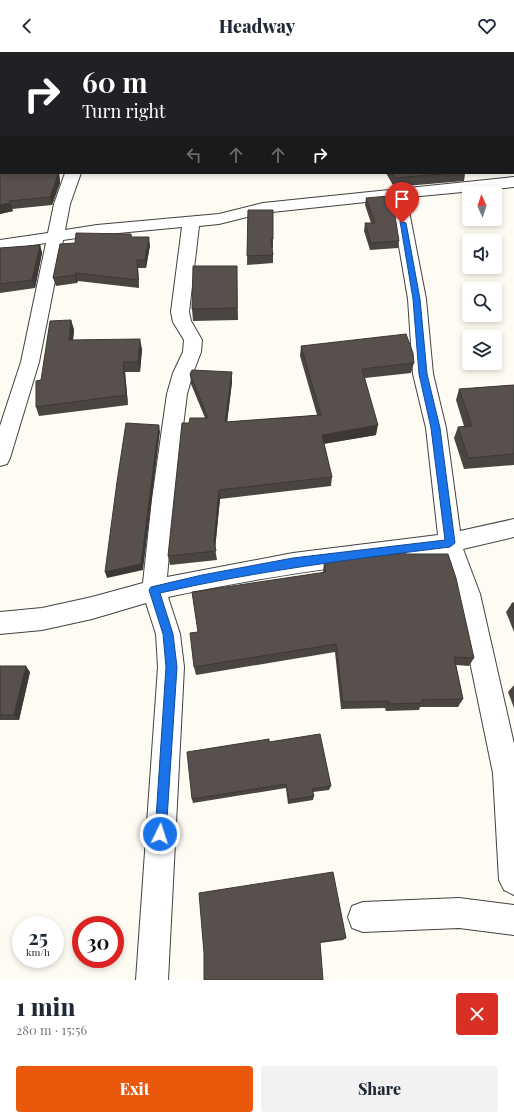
<!DOCTYPE html>
<html lang="en">
<head>
<meta charset="utf-8">
<style>
  body { margin:0; font-family:"Playfair Display",serif; background:#f2f2f3; color:#1f2937; height:100vh; display:flex; flex-direction:column; font-size:15px; white-space:nowrap }
  * { box-sizing:border-box; margin:0 }
  p { font-size:13px; color:#747a83 }
  .icon { flex:none; width:22px; height:22px; fill:none; stroke:currentColor; stroke-width:2; stroke-linecap:round; stroke-linejoin:round }
  .map { position:relative; height:928px; overflow:hidden }
  .panel { display:flex; flex-direction:column; background:#fff; flex:1 }
  .panel>* { flex:none }
  .guide { position:absolute; left:0px; top:0px; width:514px; height:122px; box-shadow:0 2px 6px #0003; background:#202124; color:#fff; overflow:hidden }
  .needle { width:26px; rotate:357deg }
  .controls { position:absolute; left:462px; top:134px; display:grid; gap:8px }
  .controls a { display:grid; place-items:center; width:40px; height:40px; border-radius:4px; background:#fff; box-shadow:0 2px 6px #0003; font-size:20px }
  .speed { position:absolute; left:12px; top:864px; display:flex; gap:8px; font-size:20px; font-weight:700; text-align:center }
  .speed>* { display:grid; place-content:center; width:52px; height:52px; border-radius:50%; background:#fff; box-shadow:0 2px 6px #0003; line-height:1 }
  .speed small { font-size:10px; font-weight:400 }
  .speed .limit { border:6px solid #d22; background:#fff; color:#111 }
  .pin { position:absolute; display:grid; place-items:center; width:34px; height:34px; color:#fff; margin:-41px -17px; border-radius:50% 50% 50% 0; rotate:-45deg; box-shadow:0 0 4px #0007 }
  .pin .icon { rotate:45deg }
  .me { position:absolute; width:44px; margin:-22px; rotate:4deg; stroke-linejoin:round; filter:drop-shadow(0 0 3px #0008) }
  .turn { display:flex; align-items:center; gap:14px; height:84px; padding:0 16px; font-size:18px }
  .turn .icon { width:52px; height:52px; stroke-width:2.5 }
  .turn b { display:block; font-size:28px; line-height:34px }
  .lanes { display:flex; align-items:center; height:38px; padding:0 16px; background:#0003; justify-content:center; gap:20px; direction:ltr }
  .lanes .off { opacity:.35 }
  .round { display:grid; place-items:center; flex:none; width:42px; height:42px; border-radius:4px; background:#f2f2f3 }
  .head { display:flex; align-items:center; justify-content:space-between; height:68px; padding:0 16px }
  h1 { font-size:24px; font-weight:800; line-height:30px }
  .action { display:flex; gap:8px; margin-top:auto; padding:8px 16px }
  .action a { flex:1; height:46px; border-radius:4px; background:#ea580c; color:#fff; font-size:16px; font-weight:800; line-height:46px; text-align:center }
  .action a+a { background:#f2f2f3; color:#1f2937 }
  header { display:flex; justify-content:space-between; align-items:center; height:52px; padding:0 16px; background:#fff; font-size:18px; font-weight:800 }
  .map>svg:first-child { display:block }
  .lines { fill:none; stroke-linecap:round; stroke-linejoin:round }
  .minor-casing { stroke:#424242; stroke-width:2 }
  .minor { fill:#fff; fill-rule:evenodd }
  .wall { fill:#4b4541 }
  .shaded-wall { fill:#3d3835 }
  .building { fill:#57504c; stroke:#3d3835 }
  .route { fill:#1a73e8; stroke:#114b97 }
</style>
</head>
<body>
<header><svg class="icon" aria-label="back" viewBox="0 0 24 24"><path d="M15 5l-7 7 7 7"/></svg>Headway<svg class="icon" aria-label="heart" viewBox="0 0 24 24"><path d="M12 20l-8-8c-3-5 5-10 8-4 3-6 11-1 8 4z"/></svg></header>
<div class="map">
<svg width="514" height="928" viewBox="0 0 514 928">
  <rect width="100%" height="100%" fill="#fefbf2"/>
  <g class="lines">
    <defs>
      <g id="minor">
        <rect x="92" y="0" width="12" height="1"/>
        <rect x="365" y="0" width="13" height="1"/>
        <path d="M65 121H81L70 152 65 178 97 173 219 162 263 151 514 125V135L410 145 409 159 426 247 433 322 446 376 460 479 514 467V485L463 497 480 542 514 692V843L504 838 499 828 493 721 456 542 442 502C350 513 259 525 168 545L180 582 184 615 168 928H136L158 615 156 582 146 551 92 567 42 578 0 582V560L42 556 92 545 143 531 152 447 167 342 173 321 183 300 184 288 173 270 171 260 182 175 97 183 63 188 39 310 10 406 7 412 0 414V374L21 310 46 191 0 198V188L48 181 54 152ZM394 147 393 159 408 247 413 322 426 376 438 483 293 501 167 525 174 447 187 342 193 321 201 300 202 288 191 269 189 260 199 174 219 172 263 161Z"/>
        <polygon points="459,846 514,853 514,883 459,876 363,880 352,876 348,865 352,854 363,850"/>
      </g>
    </defs>
    <!-- minor casing -->
    <use href="#minor" class="minor-casing"/>
    <!-- minor -->
    <use href="#minor" class="minor"/>
  </g>
  <!-- wall -->
  <g class="wall">
    <polygon points="127,0 301,0 302,1 127,1"/>
    <polygon points="401,0 498,0 499,1 401,1"/>
    <polygon points="513,15 514,16 514,118 513,118"/>
    <polygon points="1,121 59,121 60,131 52,153 12,157 13,159 0,162"/>
    <polygon points="386,121 478,121 465,122 464,129 394,135"/>
    <polygon points="366,146 399,189 398,196 370,198 364,179 365,171 371,171 365,153"/>
    <polygon points="248,158 273,187 273,196 272,196 273,203 273,211 247,213"/>
    <polygon points="131,182 132,185 150,193 146,216 138,216 139,236 78,229 77,231 56,234 53,226 75,191"/>
    <polygon points="40,193 42,201 35,236 0,241 0,196"/>
    <polygon points="237,214 238,268 193,269 192,257"/>
    <polygon points="71,268 74,278 73,288 142,297 140,320 125,320 128,353 39,364 36,355 41,328"/>
    <polygon points="301,294 414,311 411,321 365,326 376,383 324,392 332,425 331,434 220,447 215,496 217,508 170,513 168,504 189,371 205,366 191,332 190,322 232,320 232,330 227,370 317,363 300,304"/>
    <polygon points="514,333 514,413 464,417 454,386 458,375 464,374 456,348 459,337"/>
    <polygon points="405,502 474,606 469,614 456,613 463,647 458,655 420,655 419,658 386,659 385,656 341,657 335,600 196,623 194,615 198,580 323,520 324,510"/>
    <polygon points="512,551 514,551 514,580 506,560"/>
    <polygon points="0,614 30,620 19,668 0,668"/>
    <polygon points="514,633 514,656 508,640"/>
    <polygon points="269,690 331,734 329,738 313,740 314,744 313,748 288,752 286,736 193,751 192,747"/>
    <polygon points="346,886 343,888 320,891 204,901"/>
  </g>
  <!-- shaded-wall -->
  <g class="shaded-wall">
    <polygon points="58,121 59,121 60,131 52,153 50,145"/>
    <polygon points="10,151 13,159 0,162 0,153"/>
    <polygon points="149,185 150,193 146,216 145,208"/>
    <polygon points="40,193 42,201 35,236 32,228"/>
    <polygon points="137,208 138,216 139,236 138,228"/>
    <polygon points="76,221 78,229 77,231 75,223"/>
    <polygon points="71,268 74,278 72,298 69,288"/>
    <polygon points="140,287 142,297 140,320 138,310"/>
    <polygon points="123,310 125,320 128,353 126,343"/>
    <polygon points="232,320 232,330 226,379 225,370"/>
    <polygon points="159,373 160,380 143,518 107,526 105,520"/>
    <polygon points="378,373 376,383 321,392 322,383"/>
    <polygon points="219,438 220,447 215,498 214,489"/>
    <polygon points="26,614 30,620 19,668 14,663"/>
  </g>
  <!-- building -->
  <g class="building">
    <rect x="22" y="0" width="18" height="1"/>
    <rect x="127" y="0" width="22" height="1"/>
    <polygon points="187,0 301,0 302,1 187,1"/>
    <polygon points="408,0 498,0 499,1 408,1"/>
    <polygon points="513,15 514,16 514,30 513,30"/>
    <polygon points="513,32 514,33 514,109 513,109"/>
    <polygon points="0,112 1,112 1,121 58,121 58,123 50,145 9,149 10,151 0,153"/>
    <polygon points="392,121 453,121 395,126"/>
    <polygon points="388,144 395,164 399,189 371,191 365,171 375,171 366,146"/>
    <polygon points="248,158 273,158 273,187 271,187 273,203 247,204"/>
    <polygon points="76,181 131,182 131,185 149,185 145,208 137,208 138,228 76,221 75,223 53,226 60,192 75,191"/>
    <polygon points="40,193 32,228 0,232 0,196"/>
    <polygon points="193,214 237,214 237,256 192,257"/>
    <polygon points="71,268 69,288 140,287 138,310 123,310 126,343 36,355 36,329 41,328 50,269"/>
    <polygon points="406,282 413,301 414,311 362,317 378,373 322,383 332,425 219,438 214,489 216,499 168,504 182,371 189,371 190,366 208,366 190,322 192,318 232,320 225,370 321,363 301,294"/>
    <polygon points="514,333 514,402 468,406 458,375 472,374 459,337"/>
    <polygon points="126,371 159,373 141,512 105,520 117,430"/>
    <polygon points="405,501 405,502 448,502 456,526 474,606 454,605 463,647 422,648 422,651 389,652 389,649 343,650 336,592 194,615 190,581 198,580 192,540 326,520 324,510"/>
    <polygon points="512,551 514,551 514,557"/>
    <polygon points="0,614 26,614 14,663 0,663"/>
    <polygon points="320,682 331,734 312,737 314,744 289,748 286,732 192,747 187,700 269,687 269,690"/>
    <polygon points="333,820 346,886 320,890 323,928 204,928 204,901 199,841"/>
  </g>
  <!-- route -->
  <path class="route" d="M400 169 406 171 420 247 427 322 440 376 455 491 450 495C353 507 256 519 160 541L173 582 177 615 166 782 165 786 160 788 156 786 155 782 166 615 163 582 149 538 151 535 202 523 293 506 445 488 431 376 419 322 413 247Z"/>
</svg>
<div class="controls">
<a><svg class="needle" viewBox="-14 -14 28 28"><path d="M0-13l5 13h-10z" fill="#e53935"/><path d="M0 13l5-13h-10z" fill="#747a83"/></svg></a>
<a><svg class="icon" aria-label="sound" viewBox="0 0 24 24"><path d="M4 9h4l5-4v14l-5-4H4zM17 9q2 3 0 6"/></svg></a>
<a><svg class="icon" aria-label="search" viewBox="0 0 24 24"><circle cx="10" cy="10" r="6"/><path d="M15 15l6 6"/></svg></a>
<a><svg class="icon" aria-label="layers" viewBox="0 0 24 24"><path d="M12 4l9 5-9 5-9-5zM3 14l9 5 9-5"/></svg></a>
</div>
<div class="speed"><div>25<small>km/h</small></div><div class="limit">30</div></div>
<div class="pin" style="left:402px;top:171px;background:#d93025"><svg class="icon" aria-label="arrive" viewBox="0 0 24 24"><path d="M6 21V4h12l-3 4 3 4H6"/></svg></div>
<svg class="me" style="left:160px;top:782px" viewBox="-20 -20 40 40"><circle r="17" fill="#1a73e8" stroke="#fff" stroke-width="3"/><path d="M0-11L8 9 0 5-8 9z" fill="#fff"/></svg>
<div class="guide">
<div class="turn"><svg class="icon" aria-label="right" viewBox="0 0 24 24"><path d="M7 20v-9h11M14 6l5 5-5 5"/></svg><div><b>60 m</b>Turn right</div></div>
<div class="lanes"><svg class="icon off" aria-label="left" viewBox="0 0 24 24"><path d="M17 20v-9H6M10 6l-5 5 5 5"/></svg><svg class="icon off" aria-label="ahead" viewBox="0 0 24 24"><path d="M12 20V5M6 11l6-6 6 6"/></svg><svg class="icon off" aria-label="ahead" viewBox="0 0 24 24"><path d="M12 20V5M6 11l6-6 6 6"/></svg><svg class="icon" aria-label="right" viewBox="0 0 24 24"><path d="M7 20v-9h11M14 6l5 5-5 5"/></svg></div>
</div>
</div>
<section class="panel">
<div class="head"><div><h1>1 min</h1><p>280 m · 15:56</p></div><a class="round" style="background:#d93025;color:#fff"><svg class="icon" aria-label="close" viewBox="0 0 24 24"><path d="M6 6l12 12M18 6L6 18"/></svg></a></div>
<div class="action"><a>Exit</a><a>Share</a></div>
</section>
</body>
</html>
